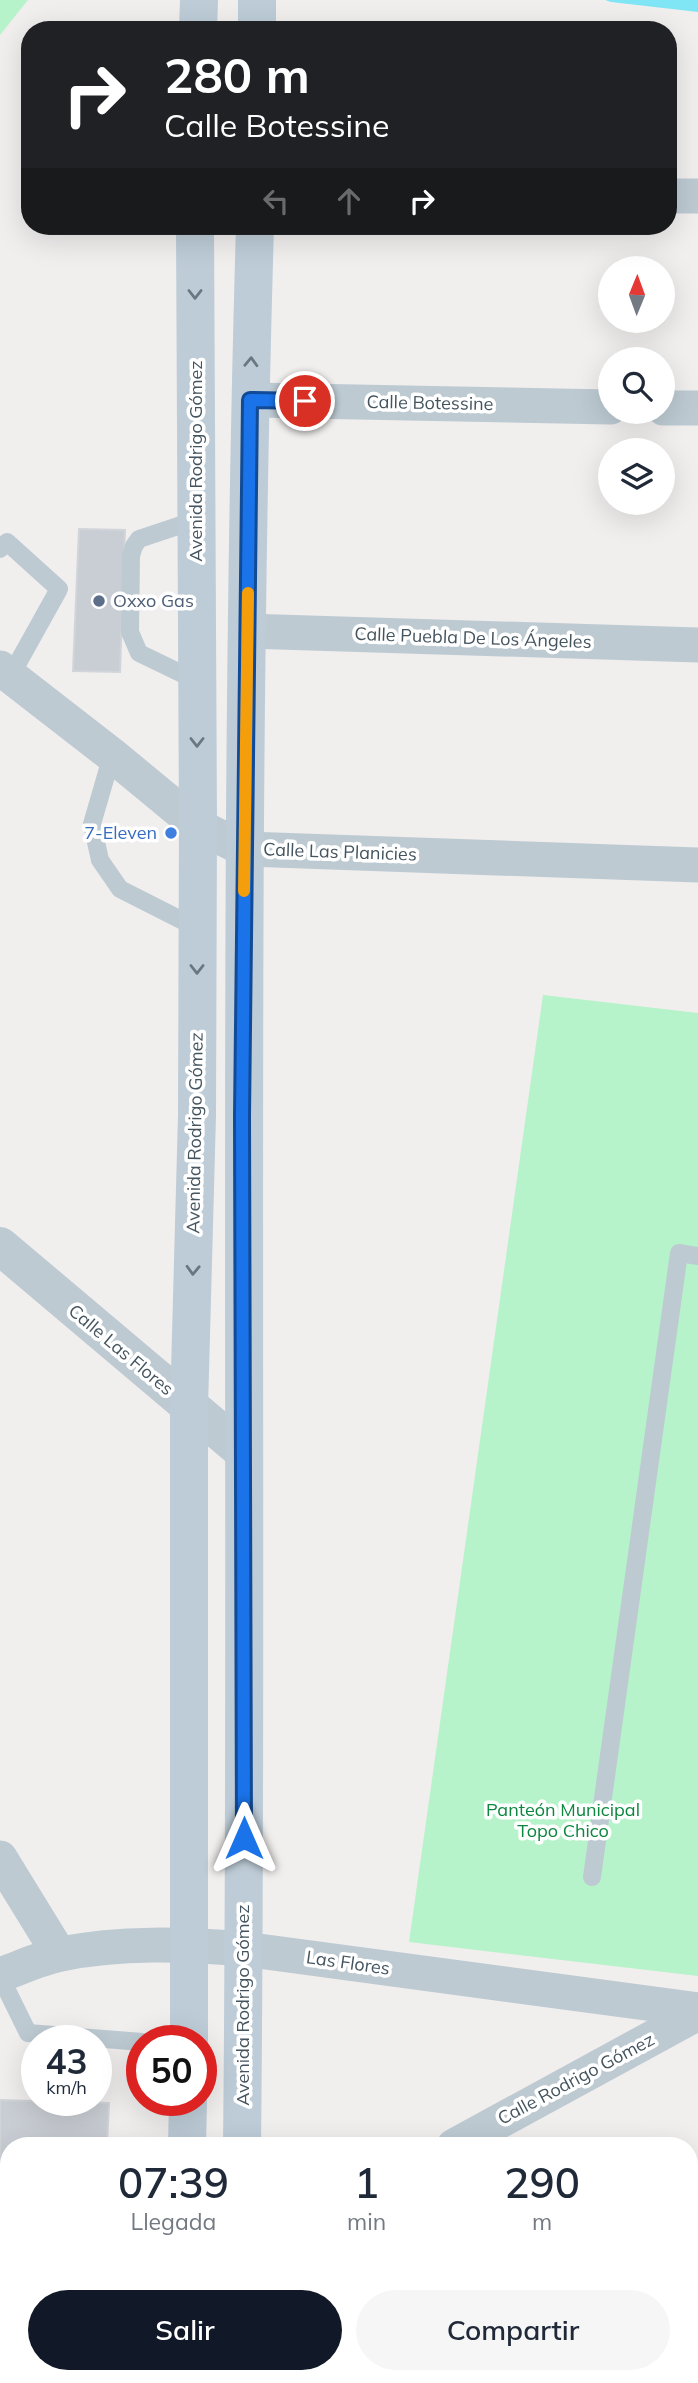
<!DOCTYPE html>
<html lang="es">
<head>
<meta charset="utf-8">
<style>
  body { margin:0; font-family:Mulish,sans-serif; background:#f6f6f7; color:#1f2937; height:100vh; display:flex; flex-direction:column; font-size:26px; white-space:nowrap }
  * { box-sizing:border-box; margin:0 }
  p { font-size:23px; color:#747a83 }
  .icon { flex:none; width:38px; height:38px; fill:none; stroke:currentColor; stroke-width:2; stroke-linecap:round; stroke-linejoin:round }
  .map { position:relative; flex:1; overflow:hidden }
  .panel { position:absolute; left:0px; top:2137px; width:698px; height:247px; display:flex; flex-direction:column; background:#fff; border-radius:28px 28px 0 0; box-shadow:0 7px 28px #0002 }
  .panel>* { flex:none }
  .banner { position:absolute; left:21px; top:21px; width:656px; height:214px; border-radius:28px; box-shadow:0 7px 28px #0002; background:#202124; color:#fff; overflow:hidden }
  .needle { width:46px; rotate:1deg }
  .fabs { position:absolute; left:598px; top:256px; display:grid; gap:14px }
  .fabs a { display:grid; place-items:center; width:77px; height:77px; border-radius:50%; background:#fff; box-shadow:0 7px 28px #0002; font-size:35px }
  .speed { position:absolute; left:21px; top:2025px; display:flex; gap:14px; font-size:35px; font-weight:700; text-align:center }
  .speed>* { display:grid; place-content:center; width:91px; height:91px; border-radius:50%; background:#fff; box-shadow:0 7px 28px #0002; line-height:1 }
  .speed small { font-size:18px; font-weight:400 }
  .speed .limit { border:10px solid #d22; background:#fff; color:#111 }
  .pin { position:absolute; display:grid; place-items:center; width:60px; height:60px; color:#fff; margin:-30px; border:4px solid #fff; border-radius:50%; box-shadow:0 2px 7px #0007 }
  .me { position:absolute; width:77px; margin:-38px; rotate:0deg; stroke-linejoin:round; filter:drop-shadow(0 0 5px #0008) }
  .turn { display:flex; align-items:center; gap:24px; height:147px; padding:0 28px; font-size:32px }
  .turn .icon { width:91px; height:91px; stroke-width:2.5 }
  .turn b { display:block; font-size:49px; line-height:60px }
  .lanes { display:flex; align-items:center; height:66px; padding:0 28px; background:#0003; justify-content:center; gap:35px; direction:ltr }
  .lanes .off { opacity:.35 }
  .eta { display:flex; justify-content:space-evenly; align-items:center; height:119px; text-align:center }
  .eta b { font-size:42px; font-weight:600; line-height:49px }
  .primary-button { display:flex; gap:14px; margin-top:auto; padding:14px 28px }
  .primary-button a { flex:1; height:80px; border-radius:42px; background:#111827; color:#fff; font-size:28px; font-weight:600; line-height:80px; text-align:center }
  .primary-button a+a { background:#f6f6f7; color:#1f2937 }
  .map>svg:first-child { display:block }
  .green { fill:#b7f3ca }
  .water { fill:#80e6f5 }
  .building { fill:#c9ced4; stroke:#d1d5da; stroke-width:2 }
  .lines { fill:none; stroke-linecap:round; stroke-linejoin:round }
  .service { stroke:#bdcad2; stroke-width:18 }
  .minor { stroke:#bdcad2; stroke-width:35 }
  .tertiary { stroke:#bdcad2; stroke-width:38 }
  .secondary { stroke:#bdccd7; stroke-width:38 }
  .oneway { stroke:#687882 }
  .route-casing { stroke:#114b97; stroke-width:18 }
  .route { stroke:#1a73e8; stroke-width:12 }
  .slow { stroke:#f59e0b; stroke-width:12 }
  .service-dot { fill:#5c6f8a; stroke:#fff; stroke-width:2.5 }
  .shop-dot { fill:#3f7fe0; stroke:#fff; stroke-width:2.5 }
  .labels { text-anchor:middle; stroke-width:7; stroke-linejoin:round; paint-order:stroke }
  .street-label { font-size:18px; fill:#44545e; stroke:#fff }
  .service-label { font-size:18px; fill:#4e5e75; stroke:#fff; text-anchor:start }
  .shop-label { font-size:18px; fill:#366cbe; stroke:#fff; text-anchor:end }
  .park-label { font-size:18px; fill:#0d8740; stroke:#fff }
</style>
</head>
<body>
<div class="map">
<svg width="698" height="2383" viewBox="0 0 698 2383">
  <rect width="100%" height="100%" fill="#f1eeee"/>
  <!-- green -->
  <g class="green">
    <polygon points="0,0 28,0 0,35"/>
    <polygon points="543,995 698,1013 698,1976 409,1942"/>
  </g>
  <!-- water -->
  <polygon class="water" points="605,0 698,0 698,12 611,2"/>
  <!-- building -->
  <g class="building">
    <polygon points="79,529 125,530 120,672 73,671"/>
    <polygon points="0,2100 109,2103 107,2146 9,2146 9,2201 0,2200"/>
  </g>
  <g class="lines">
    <!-- service -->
    <g class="service">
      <polyline points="196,520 139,539 134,546 131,556 130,632 139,653 197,681"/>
      <polyline points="0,549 7,542 59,589 10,677"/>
      <polyline points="112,755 92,824 100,860 120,889 197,928"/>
      <polyline points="592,1877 679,1253 698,1256"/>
      <polyline points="0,1976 28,2033 142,2042"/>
    </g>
    <!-- minor -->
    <g class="minor">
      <polyline points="668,196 698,196"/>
      <polyline points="250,400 611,407"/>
      <polyline points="663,408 698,408"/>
      <polyline points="247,631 698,645"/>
      <polyline points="0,668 112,755 198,826 244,849 698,865"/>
      <polyline points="0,1858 59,1954"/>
      <path d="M0 1975C20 1968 40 1958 61 1954 121 1942 184 1944 244 1949L698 2010"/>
      <polyline points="454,2146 698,2013"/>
    </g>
    <!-- tertiary -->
    <g class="tertiary">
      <polyline points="0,1246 244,1452"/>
      <polyline points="690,2360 698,2356"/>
      <polyline points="650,2383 664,2375"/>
    </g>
    <!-- secondary -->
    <g class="secondary">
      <polyline points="198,30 199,0"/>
      <polyline points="257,30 257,0"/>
      <polyline points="189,2040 189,1408 197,1115 198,826 195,226"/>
      <polyline points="187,2146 188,2100"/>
      <path d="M242 2146C249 1506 236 866 255 226"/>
      <polyline points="183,2383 183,2375"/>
      <polyline points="238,2383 238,2375"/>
    </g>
  </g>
  <!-- one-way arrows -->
  <defs><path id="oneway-chevron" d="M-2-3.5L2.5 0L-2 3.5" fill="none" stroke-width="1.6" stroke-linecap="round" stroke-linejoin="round" transform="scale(1.75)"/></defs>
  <g class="oneway">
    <use href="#oneway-chevron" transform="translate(195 294) rotate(90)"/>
    <use href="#oneway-chevron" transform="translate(251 362) rotate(-88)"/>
    <use href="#oneway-chevron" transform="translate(197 742) rotate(90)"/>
    <use href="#oneway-chevron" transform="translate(197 969) rotate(90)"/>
    <use href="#oneway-chevron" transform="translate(193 1270) rotate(92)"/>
  </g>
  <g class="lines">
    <defs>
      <polyline id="route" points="244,1838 242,1116 250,400 305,401"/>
    </defs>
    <!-- route casing -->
    <use href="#route" class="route-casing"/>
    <!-- route -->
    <use href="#route" class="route"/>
    <!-- slow -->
    <polyline class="slow" points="244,891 248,593"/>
  </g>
  <!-- markers -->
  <circle class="service-dot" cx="99" cy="601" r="7"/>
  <circle class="shop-dot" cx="171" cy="833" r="7"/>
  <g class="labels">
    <!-- street labels -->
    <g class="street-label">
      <text transform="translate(430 403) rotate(1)" y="6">Calle Botessine</text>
      <text transform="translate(196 461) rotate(-90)" y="6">Avenida Rodrigo Gómez</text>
      <text transform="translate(473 638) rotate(2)" y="6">Calle Puebla De Los Ángeles</text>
      <text transform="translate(340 852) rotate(2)" y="6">Calle Las Planicies</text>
      <text transform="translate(195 1133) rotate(-89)" y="6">Avenida Rodrigo Gómez</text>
      <text transform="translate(121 1350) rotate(40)" y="6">Calle Las Flores</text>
      <text transform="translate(348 1963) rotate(8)" y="6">Las Flores</text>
      <text transform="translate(243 2005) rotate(-90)" y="6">Avenida Rodrigo Gómez</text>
      <text transform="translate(576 2079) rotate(-28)" y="6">Calle Rodrigo Gómez</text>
    </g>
    <!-- service labels -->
    <g class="service-label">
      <text x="113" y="607">Oxxo Gas</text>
    </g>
    <!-- shop labels -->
    <g class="shop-label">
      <text x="157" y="839">7-Eleven</text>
    </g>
    <!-- park labels -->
    <g class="park-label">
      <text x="563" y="1816">Panteón Municipal<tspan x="563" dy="21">Topo Chico</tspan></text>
    </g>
  </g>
</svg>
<div class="fabs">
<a><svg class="needle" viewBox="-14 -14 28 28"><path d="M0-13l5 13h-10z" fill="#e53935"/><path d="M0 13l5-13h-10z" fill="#747a83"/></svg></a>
<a><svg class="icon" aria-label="search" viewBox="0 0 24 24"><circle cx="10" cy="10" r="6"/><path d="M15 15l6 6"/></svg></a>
<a><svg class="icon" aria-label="layers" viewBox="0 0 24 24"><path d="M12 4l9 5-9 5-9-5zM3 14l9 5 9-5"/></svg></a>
</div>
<div class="speed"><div>43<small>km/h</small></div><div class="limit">50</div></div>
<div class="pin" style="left:305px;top:401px;background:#d93025"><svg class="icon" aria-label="arrive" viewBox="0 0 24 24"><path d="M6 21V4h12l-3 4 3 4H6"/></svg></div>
<svg class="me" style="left:244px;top:1838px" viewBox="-20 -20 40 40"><path d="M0-17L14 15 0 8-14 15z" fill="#1a73e8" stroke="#fff" stroke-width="4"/></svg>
<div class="banner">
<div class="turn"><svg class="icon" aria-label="right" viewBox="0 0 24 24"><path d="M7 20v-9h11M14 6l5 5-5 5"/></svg><div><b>280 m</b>Calle Botessine</div></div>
<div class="lanes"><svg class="icon off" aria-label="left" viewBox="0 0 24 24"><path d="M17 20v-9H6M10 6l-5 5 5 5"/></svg><svg class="icon off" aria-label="ahead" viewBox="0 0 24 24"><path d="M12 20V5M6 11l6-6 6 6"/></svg><svg class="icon" aria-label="right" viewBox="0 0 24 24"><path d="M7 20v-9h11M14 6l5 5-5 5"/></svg></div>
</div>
<section class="panel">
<div class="eta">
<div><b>07:39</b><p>Llegada</p></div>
<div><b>1</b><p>min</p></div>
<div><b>290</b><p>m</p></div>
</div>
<div class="primary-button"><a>Salir</a><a>Compartir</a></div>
</section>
</div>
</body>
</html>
